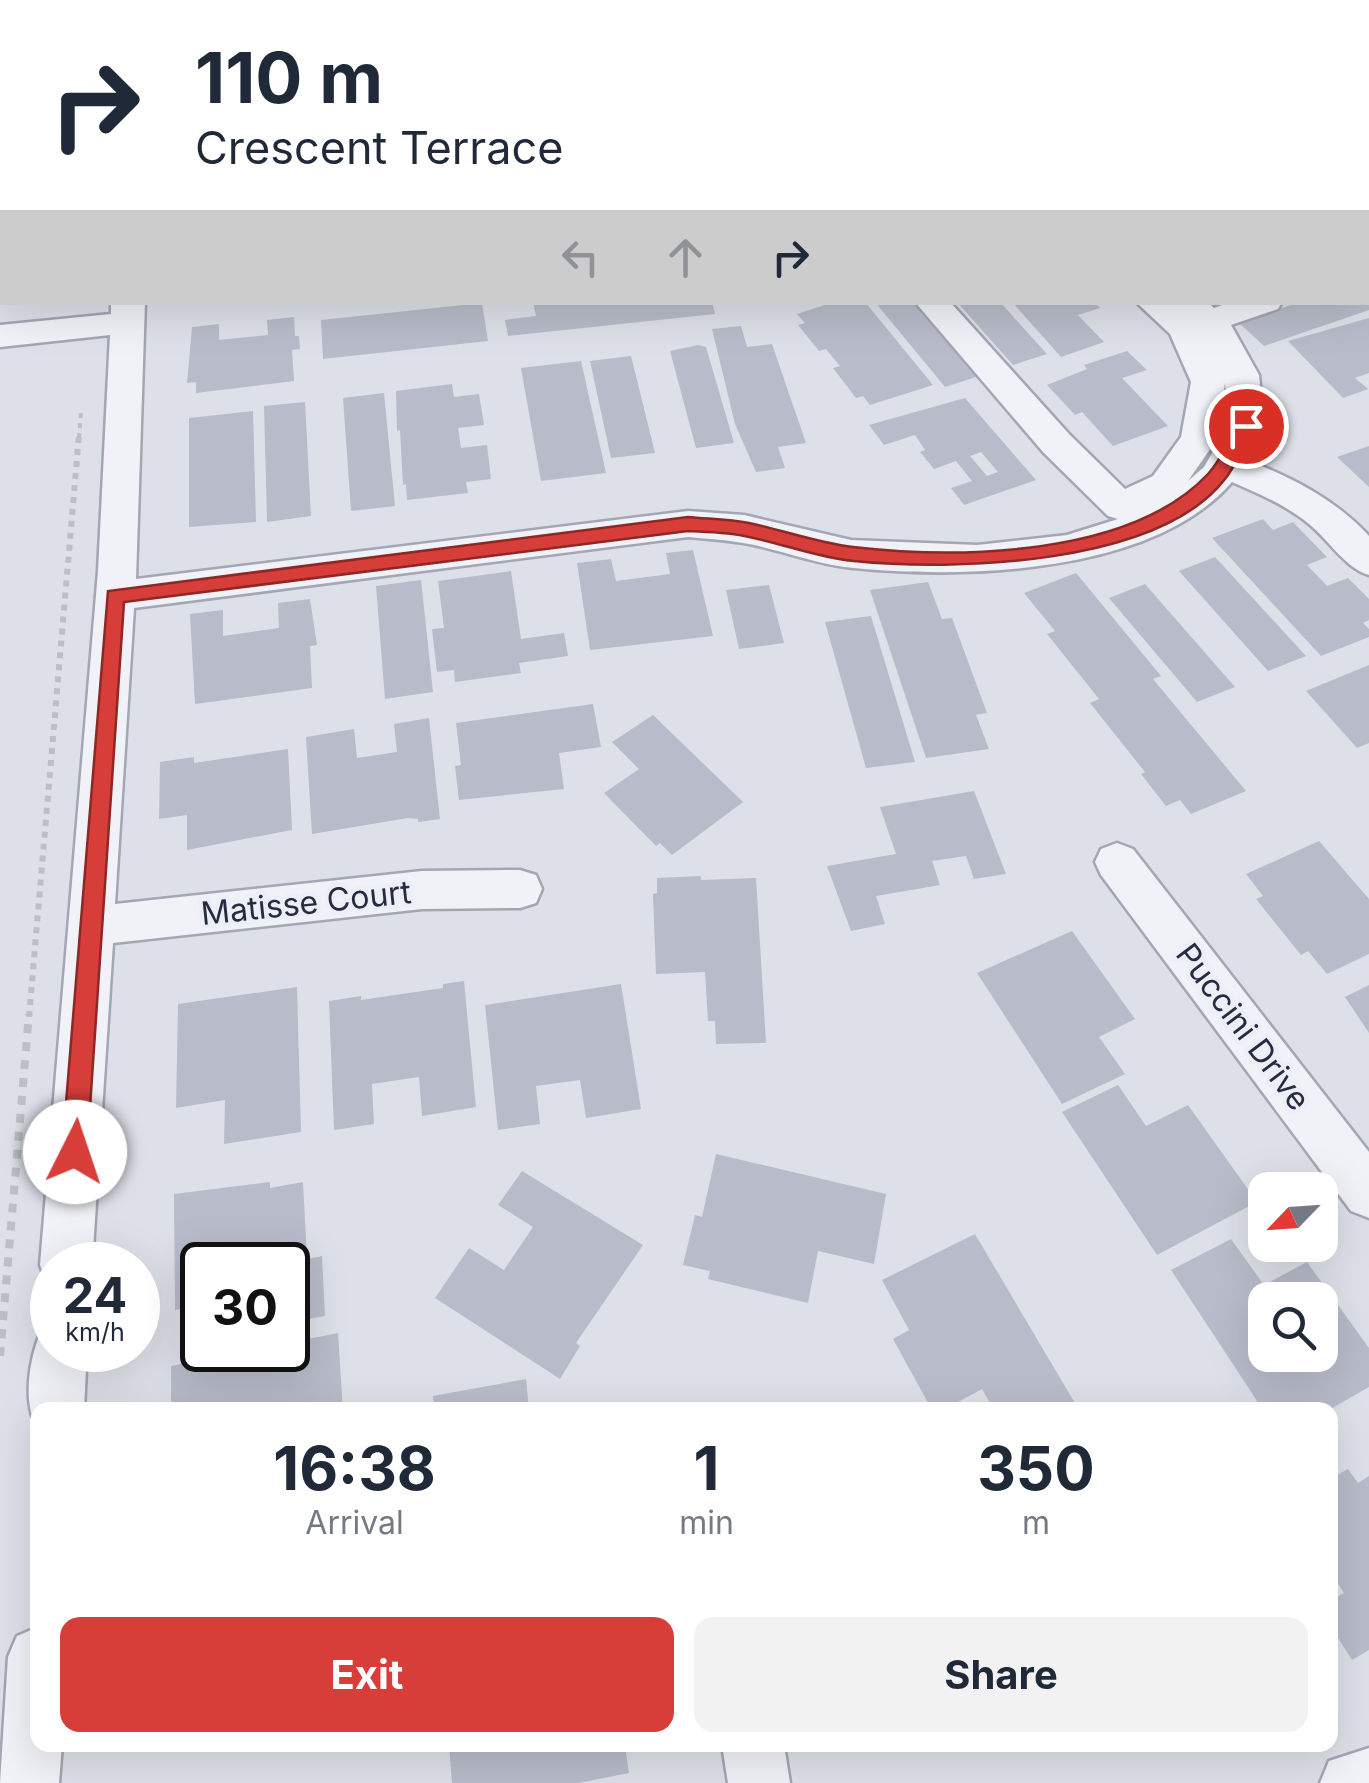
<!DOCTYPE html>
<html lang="en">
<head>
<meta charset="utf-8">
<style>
  body { margin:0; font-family:Inter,sans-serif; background:#f2f2f3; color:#1f2937; height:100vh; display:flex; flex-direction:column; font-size:38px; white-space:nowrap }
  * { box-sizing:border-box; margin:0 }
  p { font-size:32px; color:#747a83 }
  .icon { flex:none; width:55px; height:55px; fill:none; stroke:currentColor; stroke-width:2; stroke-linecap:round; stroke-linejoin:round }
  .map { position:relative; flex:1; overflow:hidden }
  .drawer { position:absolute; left:30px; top:1402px; width:1308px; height:350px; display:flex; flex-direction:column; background:#fff; border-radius:20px; box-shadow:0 10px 40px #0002 }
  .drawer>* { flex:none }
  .top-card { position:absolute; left:0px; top:0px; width:1370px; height:305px; box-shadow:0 10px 40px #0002; background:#fff; color:#1f2937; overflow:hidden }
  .needle { width:65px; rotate:245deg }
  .controls { position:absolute; left:1248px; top:1172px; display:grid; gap:20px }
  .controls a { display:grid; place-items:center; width:90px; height:90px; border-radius:20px; background:#fff; box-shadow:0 10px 40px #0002; font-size:50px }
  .speed { position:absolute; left:30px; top:1242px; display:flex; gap:20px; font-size:50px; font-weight:700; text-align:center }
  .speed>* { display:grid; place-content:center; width:130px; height:130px; border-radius:50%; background:#fff; box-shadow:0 10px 40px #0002; line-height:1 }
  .speed small { font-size:25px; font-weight:400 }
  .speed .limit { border:5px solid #111; border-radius:15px; background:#fff; color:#111 }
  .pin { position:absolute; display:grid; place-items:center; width:85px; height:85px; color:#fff; margin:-42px; border:5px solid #fff; border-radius:50%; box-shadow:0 2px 10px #0007 }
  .me { position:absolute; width:110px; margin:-55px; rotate:4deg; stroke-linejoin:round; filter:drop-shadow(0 0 8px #0008) }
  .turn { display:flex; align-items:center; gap:35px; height:210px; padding:0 30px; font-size:45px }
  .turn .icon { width:130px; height:130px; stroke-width:2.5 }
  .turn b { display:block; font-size:70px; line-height:85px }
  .lanes { display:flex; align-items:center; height:95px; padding:0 30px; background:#0003; justify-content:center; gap:50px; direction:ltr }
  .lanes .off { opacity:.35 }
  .eta { display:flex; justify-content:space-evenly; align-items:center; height:170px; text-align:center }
  .eta b { font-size:60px; font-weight:700; line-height:70px }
  .primary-button { display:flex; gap:20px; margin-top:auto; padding:20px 30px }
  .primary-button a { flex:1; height:115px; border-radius:20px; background:#d73d39; color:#fff; font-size:40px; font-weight:700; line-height:115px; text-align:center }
  .primary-button a+a { background:#f2f2f3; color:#1f2937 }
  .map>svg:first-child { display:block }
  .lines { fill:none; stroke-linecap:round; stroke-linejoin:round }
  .stream { fill:#96a7cb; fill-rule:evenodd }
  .building { fill:#b8bbc9; fill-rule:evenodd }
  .minor-casing { stroke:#a3a6b3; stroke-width:5 }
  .major-casing { stroke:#9ca2b5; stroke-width:5 }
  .path-far2 { stroke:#bcbec8; stroke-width:4; stroke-dasharray:5 5; stroke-linecap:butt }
  .path-far1 { stroke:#bcbec8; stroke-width:6; stroke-dasharray:6 6; stroke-linecap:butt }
  .path { stroke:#bcbec8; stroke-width:8; stroke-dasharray:9 9; stroke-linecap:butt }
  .minor { fill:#f1f2f7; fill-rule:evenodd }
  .major { fill:#fff; fill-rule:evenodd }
  .route { fill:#d73d39; stroke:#8c2825; stroke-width:2.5 }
  .labels { text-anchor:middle; stroke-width:9; stroke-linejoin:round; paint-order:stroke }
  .street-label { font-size:32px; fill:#262b41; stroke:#edeff6 }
</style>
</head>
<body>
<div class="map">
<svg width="1369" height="1783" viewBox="0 0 1369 1783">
  <rect width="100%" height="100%" fill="#dee0e9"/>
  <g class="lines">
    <!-- stream -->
    <g class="stream">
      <polygon points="286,0 304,0 299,2 286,2"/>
      <rect x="0" y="64" width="2" height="5"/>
    </g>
  </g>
  <!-- building -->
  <g class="building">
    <polygon points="533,302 712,302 715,314 508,336 505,320 536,316"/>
    <polygon points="834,302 865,302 933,385 870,405 863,396 856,398 833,368 840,366 826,349 819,351 798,325 805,323 797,314"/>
    <polygon points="875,302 915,302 979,376 945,387"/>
    <polygon points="957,302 1000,302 1047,354 1013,365"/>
    <polygon points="1012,302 1095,302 1100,308 1078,315 1104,342 1061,357"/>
    <polygon points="1299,302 1369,302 1369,310 1264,346 1239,323"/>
    <polygon points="482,303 488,341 323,359 321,320"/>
    <polygon points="294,317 295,336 299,336 300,349 292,350 294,381 196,393 196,382 187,383 192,327 219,324 219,340 268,335 267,320"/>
    <polygon points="1369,318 1369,373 1355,378 1368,389 1343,398 1288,341"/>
    <polygon points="741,326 747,347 772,344 806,443 778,447 785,468 756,472 735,424 712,329"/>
    <polygon points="698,345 706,347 734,443 696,448 670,351"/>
    <polygon points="1127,351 1147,370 1122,378 1168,426 1113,446 1082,412 1075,415 1047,385 1087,369 1084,365"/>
    <polygon points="631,356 655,453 611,458 590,361"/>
    <polygon points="581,361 606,473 541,481 521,368"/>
    <polygon points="452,384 454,397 479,394 484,425 458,428 461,448 487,445 491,479 466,482 468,493 407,500 406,484 403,485 400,430 397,431 396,391"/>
    <polygon points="384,393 395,506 351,511 343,398"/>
    <path d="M965 398 990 427 1036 480 964 505 951 488 972 481 956 461 934 469 920 452 925 450 915 435 884 445 869 425ZM981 452 998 472 987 476 970 456Z"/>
    <polygon points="305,402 311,516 267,522 264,406"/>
    <polygon points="253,411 256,522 189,527 189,418"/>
    <polygon points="1369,446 1369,487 1337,457"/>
    <polygon points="1263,519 1273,530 1293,522 1327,557 1307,565 1327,586 1348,578 1369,599 1369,620 1363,623 1369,629 1369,637 1321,656 1212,538"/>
    <polygon points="693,550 713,636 590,650 577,563 611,559 616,581 670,574 666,553"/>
    <polygon points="1215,557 1306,656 1268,671 1179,571"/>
    <polygon points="511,571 521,639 564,633 568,656 519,663 521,673 455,682 454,670 437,672 432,629 444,628 438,581"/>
    <polygon points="1076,573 1161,676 1153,679 1246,791 1191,814 1180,800 1166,806 1141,774 1145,772 1090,703 1099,699 1047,634 1055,631 1024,593"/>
    <polygon points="421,580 433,692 385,699 376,586"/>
    <polygon points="928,582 942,619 952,618 987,713 976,715 989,749 926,758 870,590"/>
    <polygon points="1145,584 1235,687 1197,702 1109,598"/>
    <polygon points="769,585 784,643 739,649 726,590"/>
    <polygon points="310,599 317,645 310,646 312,688 195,704 190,614 223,610 223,636 279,628 278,603"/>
    <polygon points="871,616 915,762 866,768 825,622"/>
    <polygon points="1369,665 1369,743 1357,748 1306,691"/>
    <polygon points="593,704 601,747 559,753 564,789 459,800 455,766 461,765 456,723"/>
    <polygon points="653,715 743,802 672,855 660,843 656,846 604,793 639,769 612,742"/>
    <polygon points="429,718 440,819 418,822 418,819 408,818 312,834 306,737 354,729 357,758 397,752 394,724"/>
    <polygon points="288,749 292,830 187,850 187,815 159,819 160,762 194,757 194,763"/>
    <polygon points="974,791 1006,874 974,879 966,856 932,861 940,885 876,896 885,924 851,931 827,866 896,854 880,807"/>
    <polygon points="1319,841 1369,899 1369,954 1327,974 1308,951 1301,955 1256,899 1263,896 1246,874"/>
    <polygon points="701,876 701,880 756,878 766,1043 716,1044 715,1021 708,1021 705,972 656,974 653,894 657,893 657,878"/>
    <polygon points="1072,931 1135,1019 1099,1037 1125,1074 1062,1104 977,973"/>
    <polygon points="464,981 476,1107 422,1116 419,1077 372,1084 374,1124 334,1130 329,1001 361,996 361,1000 443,988 443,984"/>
    <polygon points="621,984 641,1109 586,1118 580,1080 536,1086 540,1124 498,1130 485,1005"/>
    <polygon points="1369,985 1369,1033 1345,997"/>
    <polygon points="297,987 301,1132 224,1144 225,1100 176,1108 178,1004"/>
    <polygon points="1118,1085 1146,1126 1188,1105 1257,1202 1157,1255 1062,1112"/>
    <polygon points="716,1154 886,1194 874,1264 818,1251 808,1303 708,1279 710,1271 683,1265 695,1215 702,1217"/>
    <polygon points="522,1171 643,1245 576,1343 580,1346 560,1379 435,1298 469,1248 504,1270 533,1227 498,1205"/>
    <polygon points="270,1182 270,1188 303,1182 307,1259 322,1256 325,1316 288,1323 288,1265 202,1265 202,1305 175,1310 174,1194"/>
    <polygon points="975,1234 1079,1410 994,1410 982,1389 943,1410 932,1410 893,1339 909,1330 882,1280"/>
    <path d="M1231 1239 1264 1285 1307 1262 1369 1348V1387L1329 1410H1263L1171 1270ZM1265 1300H1320V1355H1265Z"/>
    <polygon points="338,1333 343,1410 171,1410 171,1366 253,1350 288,1350 288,1343"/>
    <polygon points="526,1379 529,1410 434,1410 433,1396"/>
    <polygon points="1348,1469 1358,1483 1369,1476 1369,1650 1352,1660 1330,1625 1330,1601 1344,1593 1330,1571 1330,1479"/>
    <polygon points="449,1745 625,1745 629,1773 579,1783 452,1783"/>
  </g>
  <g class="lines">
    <defs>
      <g id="minor">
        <polygon points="89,0 117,0 118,2 91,2"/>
        <polygon points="797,0 826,0 828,2 799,2"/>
        <rect x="1368" y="258" width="1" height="20"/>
        <path d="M111 302H145L136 579 688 511 744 515 851 540 977 545 1067 535 1118 519 1108 516 1043 452 915 302H950L1069 434 1125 489 1153 476 1181 437 1191 382 1170 334 1136 302H1208L1214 308 1230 302H1282L1278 309 1231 325 1259 375 1264 426 1245 459C1292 478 1334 498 1369 536V575C1345 568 1329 540 1309 524 1286 505 1259 494 1232 482 1153 574 966 579 854 568 819 565 784 551 749 544 729 540 708 539 688 537L134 608 115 904 422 871 520 870 536 875 542 889 536 903 520 908 422 909 113 943 92 1265H52V1286L47 1284 40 1265 98 571 110 335 0 347V325L111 314ZM1225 383 1228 426 1204 467 1188 481 1217 439Z"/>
        <polygon points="1117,843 1133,849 1369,1152 1369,1218 1351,1211 1101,875 1095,862 1101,849"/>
        <path d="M52 1326V1350H87L84 1410H38V1430C22 1402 29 1360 41 1331Z"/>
        <polygon points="38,1627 38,1745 62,1745 59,1783 0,1783 8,1657 17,1636"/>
        <polygon points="722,1745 784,1745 790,1783 728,1783"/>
        <polygon points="1369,1748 1369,1783 1320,1783 1329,1761"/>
      </g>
      <g id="major">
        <polygon points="1207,0 1243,0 1245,2 1209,2"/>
        <polygon points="1280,0 1316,0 1318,2 1282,2"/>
        <rect x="1368" y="42" width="1" height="22"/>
        <polygon points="1368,103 1369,103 1369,127 1368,126"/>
      </g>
    </defs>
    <!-- minor casing -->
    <use href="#minor" class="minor-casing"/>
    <!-- major casing -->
    <use href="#major" class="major-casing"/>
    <!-- path-far2 -->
    <polyline class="path-far2" points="79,438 81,412"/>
    <!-- path-far1 -->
    <polyline class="path-far1" points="29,1017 79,435"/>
    <!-- path -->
    <polyline class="path" points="0,1356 29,1014"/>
    <!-- minor -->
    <use href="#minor" class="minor"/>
    <!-- major -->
    <use href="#major" class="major"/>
  </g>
  <!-- route -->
  <path class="route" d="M1246 420 1255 426C1245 444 1237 464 1225 479 1158 566 953 571 854 561 819 558 784 544 749 537 729 532 708 532 688 531L124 602 87 1152 84 1161 75 1164 66 1161 62 1152 108 591 688 517C708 519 729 519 749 523 783 530 818 543 853 547 958 559 1130 557 1208 474 1221 460 1230 439 1240 422Z"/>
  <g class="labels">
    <!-- street labels -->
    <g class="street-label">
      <text transform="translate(306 903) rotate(-6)" y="11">Matisse Court</text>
      <text transform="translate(1243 1027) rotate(53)" y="11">Puccini Drive</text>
    </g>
  </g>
</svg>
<div class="controls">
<a><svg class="needle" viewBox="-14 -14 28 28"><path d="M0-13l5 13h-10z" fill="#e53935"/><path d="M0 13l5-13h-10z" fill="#747a83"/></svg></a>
<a><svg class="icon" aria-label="search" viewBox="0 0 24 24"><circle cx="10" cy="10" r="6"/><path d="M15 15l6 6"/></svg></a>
</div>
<div class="speed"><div>24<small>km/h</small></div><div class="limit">30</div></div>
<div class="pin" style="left:1246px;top:426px;background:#d93025"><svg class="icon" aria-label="arrive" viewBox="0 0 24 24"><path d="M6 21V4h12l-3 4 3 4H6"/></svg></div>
<svg class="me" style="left:75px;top:1152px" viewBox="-20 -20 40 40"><circle r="19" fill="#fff"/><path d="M0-13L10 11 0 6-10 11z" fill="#d73d39"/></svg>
<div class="top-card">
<div class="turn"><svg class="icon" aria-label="right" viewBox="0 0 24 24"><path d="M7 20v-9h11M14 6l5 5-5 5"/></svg><div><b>110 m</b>Crescent Terrace</div></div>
<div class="lanes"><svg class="icon off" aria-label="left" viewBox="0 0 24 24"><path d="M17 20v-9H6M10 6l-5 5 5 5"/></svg><svg class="icon off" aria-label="ahead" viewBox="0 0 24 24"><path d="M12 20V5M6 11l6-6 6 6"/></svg><svg class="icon" aria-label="right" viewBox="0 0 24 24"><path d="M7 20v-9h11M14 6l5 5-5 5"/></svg></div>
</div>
<section class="drawer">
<div class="eta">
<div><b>16:38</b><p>Arrival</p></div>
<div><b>1</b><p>min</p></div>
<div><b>350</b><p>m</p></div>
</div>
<div class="primary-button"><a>Exit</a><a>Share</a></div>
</section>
</div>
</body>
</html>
